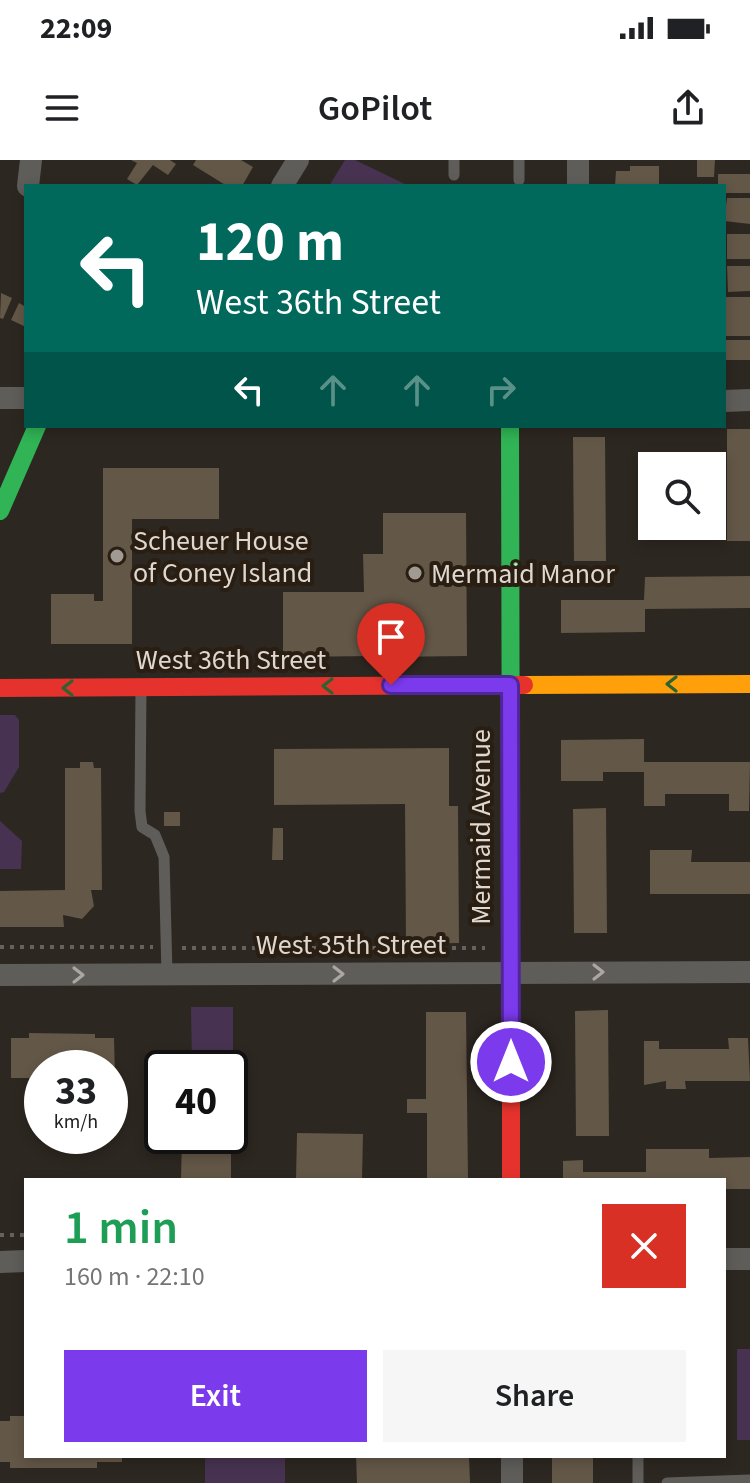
<!DOCTYPE html>
<html lang="en">
<head>
<meta charset="utf-8">
<style>
  body { margin:0; font-family:"Source Sans 3",sans-serif; background:#f6f6f6; color:#202124; height:100vh; display:flex; flex-direction:column; font-size:30px; white-space:nowrap }
  * { box-sizing:border-box; margin:0 }
  p { font-size:26px; color:#757577 }
  .icon { flex:none; width:44px; height:44px; fill:none; stroke:currentColor; stroke-width:2; stroke-linecap:round; stroke-linejoin:round }
  .map { position:relative; flex:1; overflow:hidden }
  .sheet { position:absolute; left:24px; top:1018px; width:702px; height:280px; display:flex; flex-direction:column; background:#fff; border-radius:0px; box-shadow:0 4px 12px #0003 }
  .sheet>* { flex:none }
  .top-card { position:absolute; left:24px; top:24px; width:702px; height:244px; border-radius:0px; box-shadow:0 4px 12px #0003; background:#00695c; color:#fff; overflow:hidden }
  .controls { position:absolute; left:638px; top:292px; display:grid; gap:16px }
  .controls a { display:grid; place-items:center; width:88px; height:88px; border-radius:0px; background:#fff; box-shadow:0 4px 12px #0003; font-size:40px }
  .speed { position:absolute; left:24px; top:890px; display:flex; gap:16px; font-size:40px; font-weight:700; text-align:center }
  .speed>* { display:grid; place-content:center; width:104px; height:104px; border-radius:50%; background:#fff; box-shadow:0 4px 12px #0003; line-height:1 }
  .speed small { font-size:20px; font-weight:400 }
  .speed .limit { border:4px solid #111; border-radius:12px; background:#fff; color:#111 }
  .pin { position:absolute; display:grid; place-items:center; width:68px; height:68px; color:#fff; margin:-82px -34px; border-radius:50% 50% 50% 0; rotate:-45deg; box-shadow:0 0 8px #0007 }
  .pin .icon { rotate:45deg }
  .me { position:absolute; width:88px; margin:-44px; rotate:0deg; stroke-linejoin:round; filter:drop-shadow(0 0 6px #0008) }
  .turn { display:flex; align-items:center; gap:28px; height:168px; padding:0 40px; font-size:36px }
  .turn .icon { width:104px; height:104px; stroke-width:2.5 }
  .turn b { display:block; font-size:56px; line-height:68px }
  .lanes { display:flex; align-items:center; height:76px; padding:0 40px; background:#0003; justify-content:center; gap:40px; direction:ltr }
  .lanes .off { opacity:.35 }
  .round { display:grid; place-items:center; flex:none; width:84px; height:84px; border-radius:0px; background:#f6f6f6 }
  .head { display:flex; align-items:center; justify-content:space-between; height:136px; padding:0 40px }
  h1 { font-size:48px; font-weight:600; line-height:60px; color:#1e9e55 }
  .primary-button { display:flex; gap:16px; margin-top:auto; padding:16px 40px }
  .primary-button a { flex:1; height:92px; border-radius:0px; background:#7c3aed; color:#fff; font-size:32px; font-weight:600; line-height:92px; text-align:center }
  .primary-button a+a { background:#f6f6f6; color:#202124 }
  .status { display:flex; justify-content:space-between; align-items:center; height:56px; padding:0 40px; background:#fff; direction:ltr }
  .status svg { height:22px; fill:currentColor }
  header { display:flex; justify-content:space-between; align-items:center; height:104px; padding:0 40px; background:#fff; font-size:36px; font-weight:600 }
  .map>svg:first-child { display:block }
  .green { fill:#473351 }
  .building { fill:#635747 }
  .lines { fill:none; stroke-linecap:round; stroke-linejoin:round }
  .path { stroke:#65625f; stroke-width:4; stroke-dasharray:4 6; stroke-linecap:butt }
  .lane { stroke:#5f5d5a; stroke-width:11 }
  .street { stroke:#5f5d5a; stroke-width:22 }
  .fast { stroke:#30b455; stroke-width:18 }
  .slow { stroke:#ff9f0a; stroke-width:18 }
  .jam { stroke:#e5322d; stroke-width:18 }
  .oneway { stroke:#2c6230 }
  .oneway2 { stroke:#aca7a1 }
  .route-casing { stroke:#51269a; stroke-width:20 }
  .route { stroke:#7c3aed; stroke-width:14 }
  .poi-dot { fill:#a19a93; stroke:#291e11; stroke-width:3 }
  .labels { text-anchor:middle; stroke-width:8; stroke-linejoin:round; paint-order:stroke }
  .poi-label { font-size:28px; fill:#dfd8d0; stroke:#291e11; text-anchor:start }
  .street-label { font-size:28px; fill:#dfd8d0; stroke:#291e11 }
</style>
</head>
<body>
<div class="status"><b>22:09</b><svg viewBox="0 0 49 12"><path d="M0 12V9h3v3zM5 12V6h3v6zM10 12V3h3v9zM15 12V0h3v12zM26 1h20v11H26zM47 4h2v5h-2z"/></svg></div>
<header><svg class="icon" aria-label="menu" viewBox="0 0 24 24"><path d="M4 6h16M4 12h16M4 18h16"/></svg>GoPilot<svg class="icon" aria-label="share" viewBox="0 0 24 24"><path d="M12 15V3M7 8l5-5 5 5M5 13v7h14v-7"/></svg></header>
<div class="map">
<svg width="750" height="1323" viewBox="0 0 750 1323">
  <rect width="100%" height="100%" fill="#2d2721"/>
  <!-- green -->
  <g class="green">
    <polygon points="345,0 355,0 409,26 329,26"/>
    <polygon points="0,555 15,555 19,560 19,607 4,632 0,633"/>
    <polygon points="0,661 22,681 21,709 0,709"/>
    <polygon points="191,847 233,847 233,919 230,919 230,908 192,908"/>
    <rect x="737" y="1189" width="13" height="91"/>
    <rect x="205" y="1296" width="80" height="27"/>
  </g>
  <!-- building -->
  <g class="building">
    <polygon points="131,0 170,0 176,4 168,15 153,5 137,25 127,19 137,3"/>
    <polygon points="196,0 241,0 253,7 242,26 227,26 193,5"/>
    <polygon points="697,0 715,0 714,17 697,17"/>
    <polygon points="630,6 659,6 659,26 615,26 616,11 630,11"/>
    <polygon points="718,14 750,14 750,33 724,33 724,26 718,26"/>
    <polygon points="727,38 750,38 750,64 724,61"/>
    <rect x="727" y="74" width="23" height="25"/>
    <polygon points="727,106 750,106 750,131 728,132"/>
    <polygon points="1,133 12,138 3,159 0,158"/>
    <rect x="724" y="137" width="26" height="39"/>
    <polygon points="19,143 26,147 26,167 11,160"/>
    <rect x="724" y="180" width="26" height="20"/>
    <rect x="727" y="269" width="23" height="112"/>
    <polygon points="573,277 605,277 606,401 574,401"/>
    <polygon points="712,307 718,307 718,362 712,363"/>
    <polygon points="103,308 219,308 219,359 132,359 132,484 51,484 51,434 94,434 94,441 103,441"/>
    <polygon points="383,353 466,353 467,496 383,497 383,490 376,496 283,497 283,432 364,432 363,394 383,394"/>
    <polygon points="750,416 750,448 645,449 645,472 561,473 561,440 644,440 645,417"/>
    <polygon points="644,579 644,602 750,602 749,651 729,651 729,634 665,634 665,646 644,646 644,612 603,612 603,621 561,621 561,580"/>
    <polygon points="449,588 449,646 458,646 459,783 406,784 405,644 274,645 274,589"/>
    <polygon points="80,602 93,602 94,608 101,608 102,730 91,730 94,746 82,759 63,755 64,767 0,767 0,731 65,730 65,608 80,608"/>
    <polygon points="606,648 607,773 574,773 573,649"/>
    <rect x="164" y="652" width="16" height="14"/>
    <polygon points="273,668 283,668 283,700 272,700"/>
    <polygon points="650,690 692,690 691,702 750,702 750,734 650,734"/>
    <polygon points="608,850 609,976 576,976 575,851"/>
    <polygon points="426,852 466,852 468,1020 427,1020 427,953 407,953 407,939 426,939"/>
    <polygon points="29,873 95,874 95,878 114,878 115,918 110,918 110,908 42,908 42,923 29,923 29,918 11,918 11,878 29,878"/>
    <polygon points="728,878 748,878 750,921 685,921 686,929 666,929 666,921 644,925 644,881 659,881 659,889 729,889"/>
    <polygon points="297,973 363,974 362,1020 296,1020"/>
    <polygon points="182,976 231,976 231,1020 181,1020"/>
    <polygon points="646,989 709,989 709,998 750,997 750,1029 724,1029 724,1020 563,1020 563,1001 583,1000 583,1012 646,1012"/>
    <polygon points="10,1256 26,1256 26,1296 122,1296 122,1302 97,1302 97,1308 10,1308 10,1302 0,1302 0,1261 10,1261"/>
    <polygon points="356,1296 469,1296 470,1323 357,1323"/>
    <rect x="552" y="1296" width="41" height="27"/>
  </g>
  <g class="lines">
    <!-- path -->
    <g class="path">
      <polyline points="0,787 153,787"/>
      <polyline points="182,788 485,788"/>
      <polyline points="0,1075 26,1075"/>
    </g>
    <!-- lane -->
    <g class="lane">
      <polyline points="454,15 454,0"/>
      <polyline points="519,20 519,0"/>
      <polyline points="141,528 140,651 142,667 155,675 164,697 167,814"/>
      <polyline points="638,1296 638,1323"/>
      <polyline points="667,1323 750,1320"/>
    </g>
    <!-- street -->
    <g class="street">
      <polyline points="578,0 578,26"/>
      <polyline points="28,26 31,0"/>
      <polyline points="282,26 298,0"/>
      <polyline points="0,238 26,238"/>
      <polyline points="724,241 750,240"/>
      <polyline points="0,815 750,812"/>
      <polyline points="724,1099 750,1099"/>
      <polyline points="0,1102 26,1101"/>
      <polyline points="512,1296 512,1323"/>
    </g>
    <!-- fast -->
    <g class="fast">
      <polyline points="510,266 511,719"/>
      <polyline points="0,351 37,266"/>
    </g>
    <!-- slow -->
    <polyline class="slow" points="524,525 750,524"/>
    <!-- jam -->
    <g class="jam">
      <polyline points="0,528 524,525"/>
      <polyline points="511,719 511,1020"/>
    </g>
  </g>
  <!-- one-way arrows -->
  <defs><path id="oneway-chevron" d="M-2-3.5L2.5 0L-2 3.5" fill="none" stroke-width="1.6" stroke-linecap="round" stroke-linejoin="round" transform="scale(2)"/></defs>
  <g class="oneway">
    <use href="#oneway-chevron" transform="translate(672 524) rotate(180)"/>
    <use href="#oneway-chevron" transform="translate(328 526) rotate(180)"/>
    <use href="#oneway-chevron" transform="translate(68 528) rotate(180)"/>
  </g>
  <g class="oneway2">
    <use href="#oneway-chevron" transform="translate(598 812)"/>
    <use href="#oneway-chevron" transform="translate(338 814)"/>
    <use href="#oneway-chevron" transform="translate(78 815)"/>
  </g>
  <g class="lines">
    <defs>
      <polyline id="route" points="391,525 510,525 511,902"/>
    </defs>
    <!-- route casing -->
    <use href="#route" class="route-casing"/>
    <!-- route -->
    <use href="#route" class="route"/>
  </g>
  <!-- markers -->
  <g class="poi-dot">
    <circle cx="117" cy="396" r="8"/>
    <circle cx="415" cy="413" r="8"/>
  </g>
  <g class="labels">
    <!-- poi labels -->
    <g class="poi-label">
      <text x="133" y="390">Scheuer House<tspan x="133" dy="32">of Coney Island</tspan></text>
      <text x="431" y="423">Mermaid Manor</text>
    </g>
    <!-- street labels -->
    <g class="street-label">
      <text x="231" y="509">West 36th Street</text>
      <text transform="translate(480 667) rotate(-90)" y="10">Mermaid Avenue</text>
      <text x="351" y="794">West 35th Street</text>
    </g>
  </g>
</svg>
<div class="controls">
<a><svg class="icon" aria-label="search" viewBox="0 0 24 24"><circle cx="10" cy="10" r="6"/><path d="M15 15l6 6"/></svg></a>
</div>
<div class="speed"><div>33<small>km/h</small></div><div class="limit">40</div></div>
<div class="pin" style="left:391px;top:525px;background:#d93025"><svg class="icon" aria-label="arrive" viewBox="0 0 24 24"><path d="M6 21V4h12l-3 4 3 4H6"/></svg></div>
<svg class="me" style="left:511px;top:902px" viewBox="-20 -20 40 40"><circle r="17" fill="#7c3aed" stroke="#fff" stroke-width="3"/><path d="M0-11L8 9 0 5-8 9z" fill="#fff"/></svg>
<div class="top-card">
<div class="turn"><svg class="icon" aria-label="left" viewBox="0 0 24 24"><path d="M17 20v-9H6M10 6l-5 5 5 5"/></svg><div><b>120 m</b>West 36th Street</div></div>
<div class="lanes"><svg class="icon" aria-label="left" viewBox="0 0 24 24"><path d="M17 20v-9H6M10 6l-5 5 5 5"/></svg><svg class="icon off" aria-label="ahead" viewBox="0 0 24 24"><path d="M12 20V5M6 11l6-6 6 6"/></svg><svg class="icon off" aria-label="ahead" viewBox="0 0 24 24"><path d="M12 20V5M6 11l6-6 6 6"/></svg><svg class="icon off" aria-label="right" viewBox="0 0 24 24"><path d="M7 20v-9h11M14 6l5 5-5 5"/></svg></div>
</div>
<section class="sheet">
<div class="head"><div><h1>1 min</h1><p>160 m · 22:10</p></div><a class="round" style="background:#d93025;color:#fff"><svg class="icon" aria-label="close" viewBox="0 0 24 24"><path d="M6 6l12 12M18 6L6 18"/></svg></a></div>
<div class="primary-button"><a>Exit</a><a>Share</a></div>
</section>
</div>
</body>
</html>
